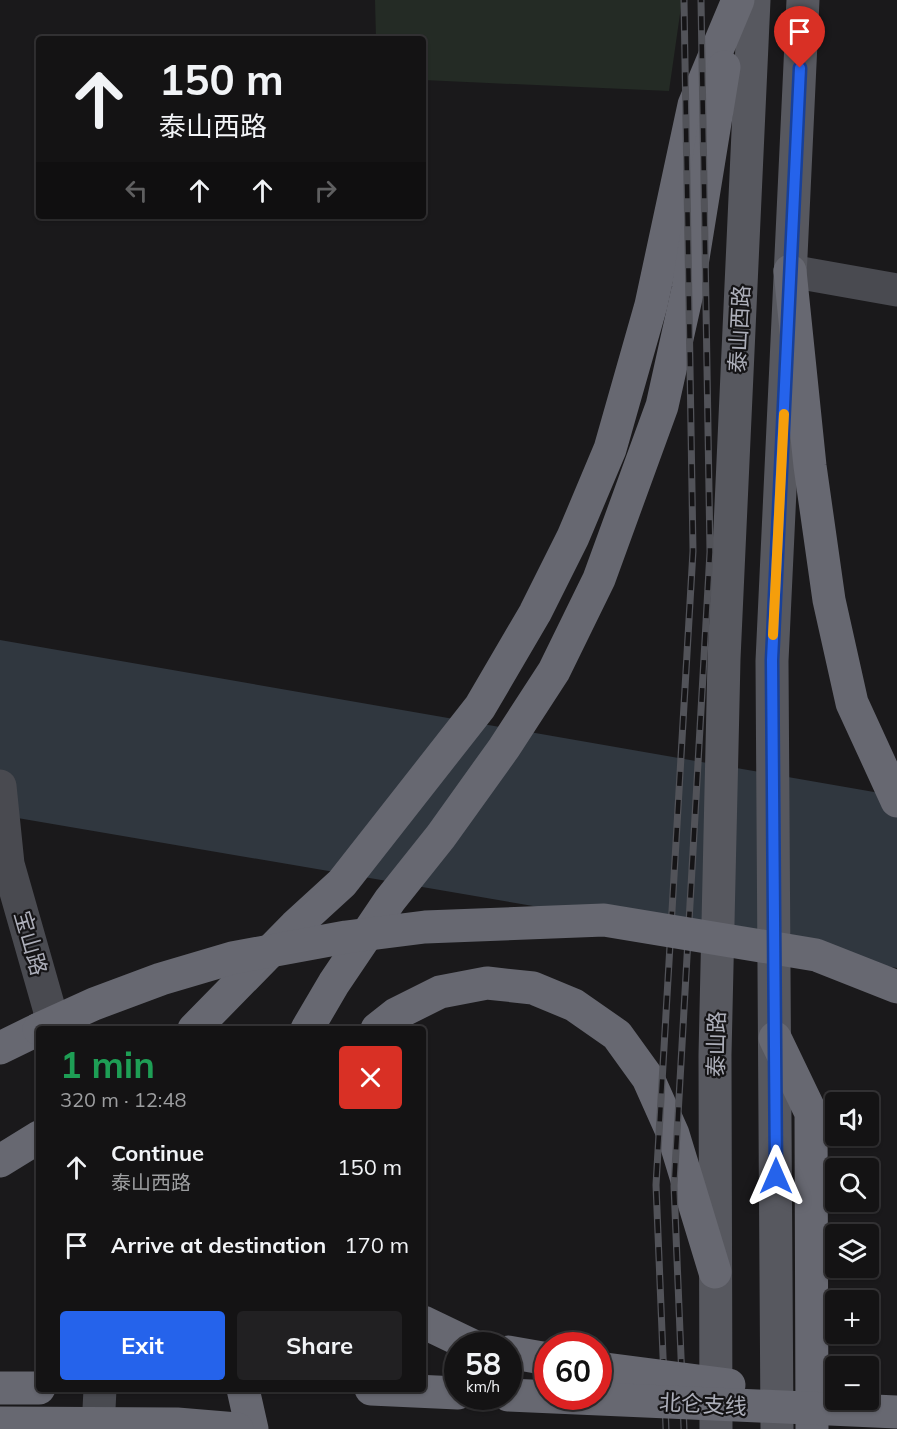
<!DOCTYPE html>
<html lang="en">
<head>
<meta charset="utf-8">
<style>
  body { margin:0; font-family:Mulish,"Noto Sans SC",sans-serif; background:#212022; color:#f1f3f6; height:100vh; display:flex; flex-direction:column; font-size:22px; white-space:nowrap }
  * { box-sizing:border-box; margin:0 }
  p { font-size:20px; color:#9d9ea0 }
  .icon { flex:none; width:33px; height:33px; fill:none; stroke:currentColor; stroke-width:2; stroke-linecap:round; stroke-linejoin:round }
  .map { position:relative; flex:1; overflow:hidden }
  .details { position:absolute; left:36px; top:1026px; width:390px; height:366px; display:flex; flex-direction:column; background:#141314; border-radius:6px; box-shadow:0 2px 4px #0004,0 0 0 2px #333234 }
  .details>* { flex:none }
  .banner { position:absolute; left:36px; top:36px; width:390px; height:183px; border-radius:6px; box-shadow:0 2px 4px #0004,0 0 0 2px #333234; background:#141314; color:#f1f3f6; overflow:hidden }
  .tools { position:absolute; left:825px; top:1092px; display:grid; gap:12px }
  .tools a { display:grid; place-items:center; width:54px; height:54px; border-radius:6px; background:#141314; box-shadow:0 2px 4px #0004,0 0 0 2px #333234; font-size:30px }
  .speed { position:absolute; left:444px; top:1332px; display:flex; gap:12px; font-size:30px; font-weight:700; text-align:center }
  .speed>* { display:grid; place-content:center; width:78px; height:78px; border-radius:50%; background:#141314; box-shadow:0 2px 4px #0004,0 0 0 2px #333234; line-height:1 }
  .speed small { font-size:15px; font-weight:400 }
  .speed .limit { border:9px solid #d22; background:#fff; color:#111 }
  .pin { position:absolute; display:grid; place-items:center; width:51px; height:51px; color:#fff; margin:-62px -26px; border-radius:50% 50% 50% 0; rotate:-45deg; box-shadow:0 0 6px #0007 }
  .pin .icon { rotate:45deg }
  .me { position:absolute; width:66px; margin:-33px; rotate:0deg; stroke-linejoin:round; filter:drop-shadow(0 0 4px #0008) }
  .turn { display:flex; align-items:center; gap:21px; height:126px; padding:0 24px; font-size:27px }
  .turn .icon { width:78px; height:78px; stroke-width:2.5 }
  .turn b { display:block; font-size:42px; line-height:51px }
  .lanes { display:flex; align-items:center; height:57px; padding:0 24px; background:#0003; justify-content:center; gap:30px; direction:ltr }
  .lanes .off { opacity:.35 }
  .round { display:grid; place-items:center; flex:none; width:63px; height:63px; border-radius:6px; background:#212022 }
  .overview { display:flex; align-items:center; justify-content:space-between; height:102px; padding:0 24px }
  h1 { font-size:36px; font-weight:700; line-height:45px; color:#1e9e55 }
  .primary-button { display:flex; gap:12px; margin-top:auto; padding:12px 24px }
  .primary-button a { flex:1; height:69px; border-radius:6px; background:#2563eb; color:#fff; font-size:24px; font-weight:700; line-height:69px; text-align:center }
  .primary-button a+a { background:#212022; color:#f1f3f6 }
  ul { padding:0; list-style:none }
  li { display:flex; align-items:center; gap:18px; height:78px; padding:0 24px }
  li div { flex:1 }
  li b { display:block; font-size:22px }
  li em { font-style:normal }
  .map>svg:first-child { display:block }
  .green { fill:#242b25 }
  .water { fill:#30373f }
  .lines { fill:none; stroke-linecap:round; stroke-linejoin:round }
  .secondary { stroke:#494a50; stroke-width:33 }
  .primary { stroke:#57585f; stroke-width:33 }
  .highway { stroke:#676871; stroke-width:33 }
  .rail-casing { stroke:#525359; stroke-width:7 }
  .rail { stroke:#151416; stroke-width:4.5; stroke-dasharray:14; stroke-linecap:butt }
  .highway-bridge { stroke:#676871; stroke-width:33 }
  .route-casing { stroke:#184099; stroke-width:15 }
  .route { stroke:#2563eb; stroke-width:10 }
  .slow { stroke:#f59e0b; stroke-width:10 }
  .labels { text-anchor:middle; stroke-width:4.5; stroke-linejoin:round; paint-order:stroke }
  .street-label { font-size:22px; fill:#adafba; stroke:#151416 }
</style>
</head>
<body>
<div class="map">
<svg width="897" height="1429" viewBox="0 0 897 1429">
  <rect width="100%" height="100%" fill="#1a191b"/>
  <!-- green -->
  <polygon class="green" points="375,0 682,0 669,91 423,80 423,39 376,39"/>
  <!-- water -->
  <polygon class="water" points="0,640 897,796 897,968 0,815"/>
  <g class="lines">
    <!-- secondary -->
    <g class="secondary">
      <polyline points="790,271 897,290"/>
      <polyline points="0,786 8,864 55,1029"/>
      <polyline points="98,1429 100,1389"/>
    </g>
    <!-- primary -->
    <g class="primary">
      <polyline points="716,1429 715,1055 724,659 754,0"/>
      <polyline points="777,1429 772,661 803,0"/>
    </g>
    <!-- highway -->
    <g class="highway">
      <polyline points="790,271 810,466 829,600 852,703 897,801"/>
      <polyline points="194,1029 295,926 342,883 480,707 535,613 573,537 610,449 651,305 694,105 738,0"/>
      <polyline points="307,1029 334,983 390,900 441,836 504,748 554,671 599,579 662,406 688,289 724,67"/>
      <polyline points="377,1029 396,1014 440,992 487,983 533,988 574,1005 617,1035 648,1078 673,1134 715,1272"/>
      <polyline points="775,1038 811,1113 812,1429"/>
      <polyline points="0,1048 39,1029"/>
      <polyline points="0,1161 39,1137"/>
      <polyline points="423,1322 473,1346"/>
      <polyline points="508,1352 548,1359"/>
      <polyline points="0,1388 39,1388"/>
      <polyline points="243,1389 252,1429"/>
      <polyline points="371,1389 458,1393"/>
    </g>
    <defs>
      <g id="rail">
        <polyline points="666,1429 656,1185 693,551 684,0"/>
        <polyline points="684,1429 674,1186 710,552 701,0"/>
      </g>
    </defs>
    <!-- rail casing -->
    <use href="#rail" class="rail-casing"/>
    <!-- rail -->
    <use href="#rail" class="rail"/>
    <!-- highway-bridge -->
    <g class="highway-bridge">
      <polyline points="39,1029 94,1004 161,979 232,958 346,937 425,927 604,920 816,955 897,987"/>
      <polyline points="598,1368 729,1385"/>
      <polyline points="508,1395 897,1412"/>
      <polyline points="0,1423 177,1424 237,1429"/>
    </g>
  </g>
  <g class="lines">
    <defs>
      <polyline id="route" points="776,1176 772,660 800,68"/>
    </defs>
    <!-- route casing -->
    <use href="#route" class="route-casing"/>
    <!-- route -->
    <use href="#route" class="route"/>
    <!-- slow -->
    <polyline class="slow" points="773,635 784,414"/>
  </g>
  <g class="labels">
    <!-- street labels -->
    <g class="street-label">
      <text transform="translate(739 329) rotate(-87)" y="8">泰山西路</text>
      <text transform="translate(31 943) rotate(74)" y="8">宝山路</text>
      <text transform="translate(716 1044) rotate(-89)" y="8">泰山路</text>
      <text transform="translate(703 1404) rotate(3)" y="8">北仑支线</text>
    </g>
  </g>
</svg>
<div class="tools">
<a><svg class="icon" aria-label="sound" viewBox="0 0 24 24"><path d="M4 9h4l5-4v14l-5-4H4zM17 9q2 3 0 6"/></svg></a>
<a><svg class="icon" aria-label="search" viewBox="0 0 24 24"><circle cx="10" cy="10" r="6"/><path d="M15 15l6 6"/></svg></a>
<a><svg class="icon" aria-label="layers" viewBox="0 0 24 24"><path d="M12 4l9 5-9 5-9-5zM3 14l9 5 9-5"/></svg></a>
<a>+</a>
<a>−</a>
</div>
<div class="speed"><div>58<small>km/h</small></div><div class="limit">60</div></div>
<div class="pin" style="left:800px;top:68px;background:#d93025"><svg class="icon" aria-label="arrive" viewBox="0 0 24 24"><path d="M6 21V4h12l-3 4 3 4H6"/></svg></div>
<svg class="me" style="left:776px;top:1176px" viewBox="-20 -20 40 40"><path d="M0-17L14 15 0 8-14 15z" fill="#2563eb" stroke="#fff" stroke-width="4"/></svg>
<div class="banner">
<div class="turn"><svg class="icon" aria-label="ahead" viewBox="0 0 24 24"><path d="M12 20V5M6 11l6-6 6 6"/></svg><div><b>150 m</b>泰山西路</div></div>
<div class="lanes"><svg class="icon off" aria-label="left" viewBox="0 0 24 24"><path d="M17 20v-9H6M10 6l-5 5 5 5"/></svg><svg class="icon" aria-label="ahead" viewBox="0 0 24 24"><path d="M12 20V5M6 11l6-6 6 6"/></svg><svg class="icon" aria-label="ahead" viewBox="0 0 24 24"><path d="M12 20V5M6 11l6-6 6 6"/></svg><svg class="icon off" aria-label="right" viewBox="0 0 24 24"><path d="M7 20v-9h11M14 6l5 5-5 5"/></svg></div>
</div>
<section class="details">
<div class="overview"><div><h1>1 min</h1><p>320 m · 12:48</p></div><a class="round" style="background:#d93025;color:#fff"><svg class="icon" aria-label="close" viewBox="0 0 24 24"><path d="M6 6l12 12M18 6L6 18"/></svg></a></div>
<ul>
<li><svg class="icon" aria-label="ahead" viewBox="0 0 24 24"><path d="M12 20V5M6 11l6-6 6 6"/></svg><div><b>Continue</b><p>泰山西路</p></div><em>150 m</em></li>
<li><svg class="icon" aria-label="arrive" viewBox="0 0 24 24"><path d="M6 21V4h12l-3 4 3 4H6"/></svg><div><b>Arrive at destination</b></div><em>170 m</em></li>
</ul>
<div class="primary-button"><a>Exit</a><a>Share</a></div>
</section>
</div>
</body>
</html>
